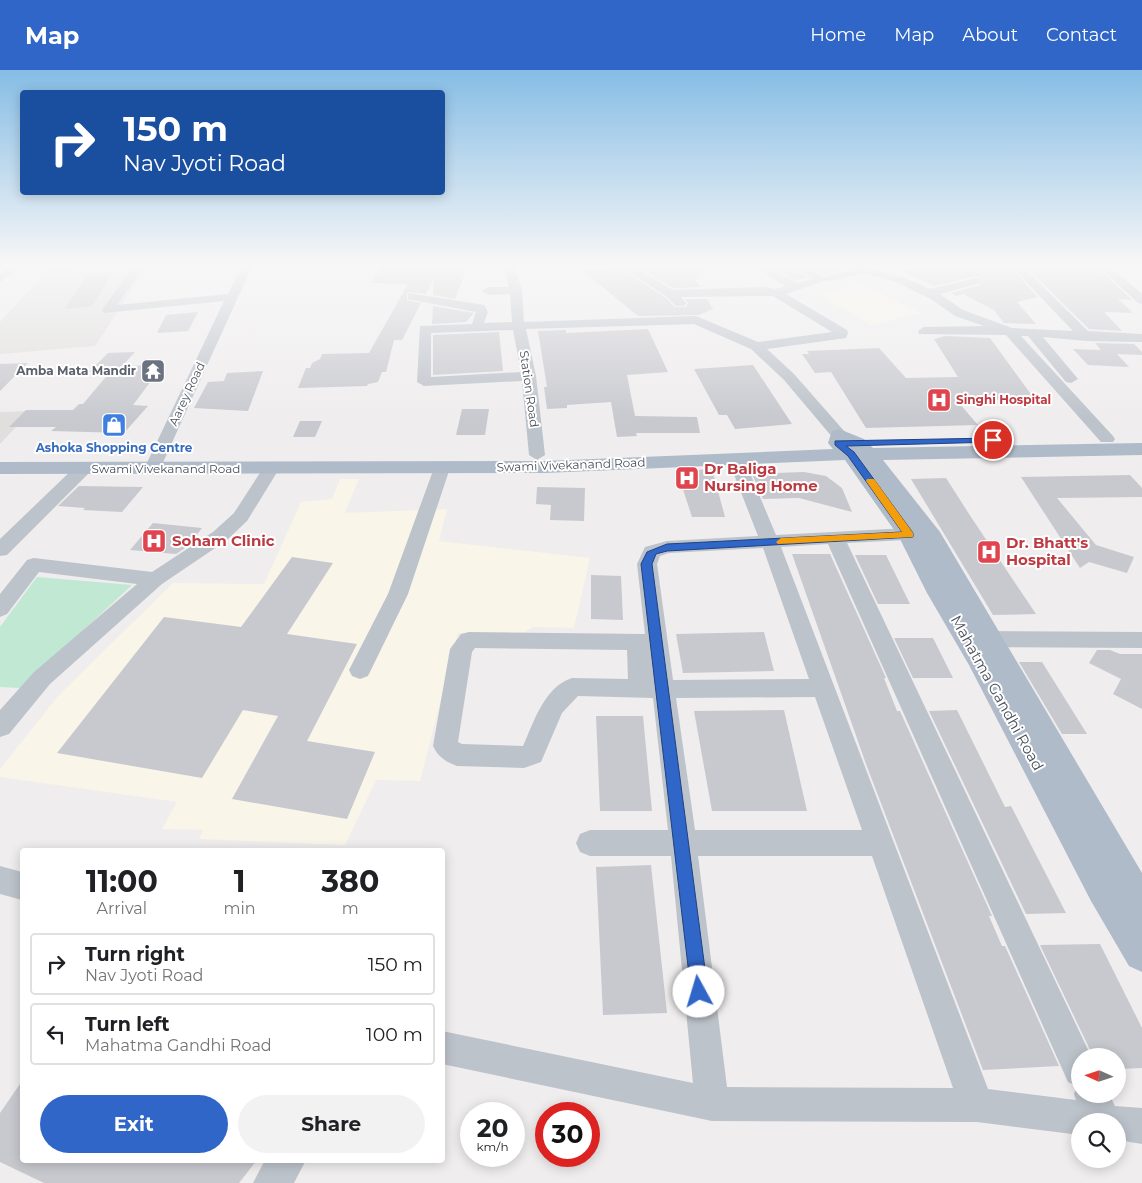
<!DOCTYPE html>
<html lang="en">
<head>
<meta charset="utf-8">
<style>
  body { margin:0; font-family:Montserrat,sans-serif; background:#f2f2f2; color:#202124; height:100vh; display:flex; flex-direction:column; font-size:19px; white-space:nowrap }
  * { box-sizing:border-box; margin:0 }
  p { font-size:16px; color:#757577 }
  .icon { flex:none; width:28px; height:28px; fill:none; stroke:currentColor; stroke-width:2; stroke-linecap:round; stroke-linejoin:round }
  .map { position:relative; flex:1; overflow:hidden }
  .drawer { position:absolute; left:20px; top:778px; width:425px; height:315px; display:flex; flex-direction:column; background:#fff; border-radius:5px; box-shadow:0 2px 12px #0003 }
  .drawer>* { flex:none }
  .banner { position:absolute; left:20px; top:20px; width:425px; height:105px; border-radius:5px; box-shadow:0 2px 12px #0003; background:#1a4fa0; color:#fff; overflow:hidden }
  .needle { width:32px; rotate:273deg }
  .fabs { position:absolute; left:1071px; top:978px; display:grid; gap:10px }
  .fabs a { display:grid; place-items:center; width:55px; height:55px; border-radius:50%; background:#fff; box-shadow:0 2px 12px #0003; font-size:25px }
  .speed { position:absolute; left:460px; top:1032px; display:flex; gap:10px; font-size:25px; font-weight:700; text-align:center }
  .speed>* { display:grid; place-content:center; width:65px; height:65px; border-radius:50%; background:#fff; box-shadow:0 2px 12px #0003; line-height:1 }
  .speed small { font-size:12px; font-weight:400 }
  .speed .limit { border:8px solid #d22; background:#fff; color:#111 }
  .pin { position:absolute; display:grid; place-items:center; width:42px; height:42px; color:#fff; margin:-21px; border:2px solid #fff; border-radius:50%; box-shadow:0 1px 5px #0007 }
  .me { position:absolute; width:55px; margin:-28px; rotate:354deg; stroke-linejoin:round; filter:drop-shadow(0 0 4px #0008) }
  .turn { display:flex; align-items:center; gap:18px; height:105px; padding:0 20px; font-size:22px }
  .turn .icon { width:65px; height:65px; stroke-width:2.5 }
  .turn b { display:block; font-size:35px; line-height:42px }
  .eta { display:flex; justify-content:space-evenly; align-items:center; height:85px; text-align:center }
  .eta b { font-size:30px; font-weight:700; line-height:35px }
  .action { display:flex; gap:10px; margin-top:auto; padding:10px 20px }
  .action a { flex:1; height:58px; border-radius:30px; background:#2f66c7; color:#fff; font-size:20px; font-weight:700; line-height:58px; text-align:center }
  .action a+a { background:#f2f2f2; color:#202124 }
  ul { padding:0; list-style:none }
  li { display:flex; align-items:center; gap:15px; height:62px; margin:0 10px 8px; padding:0 10px; border:2px solid #e0e0e0; border-radius:5px }
  li div { flex:1 }
  li b { display:block; font-size:19px }
  li em { font-style:normal }
  header { display:flex; align-items:center; gap:30px; box-sizing:border-box; height:70px; padding:0 25px; background:#2f66c7; color:#fff }
  header strong { font-size:24px }
  nav { display:flex; gap:28px; margin-inline-start:auto; font-size:18px }
  .map>svg:first-child { display:block }
  .commercial { fill:#f9f5e8 }
  .education { fill:#e0dfde }
  .green { fill:#c0e8d3 }
  .building { fill:#c8c9cf }
  .lines { fill:none; stroke-linecap:round; stroke-linejoin:round }
  .minor { fill:#bdc3cb; fill-rule:evenodd }
  .major { fill:#b0bbc9; fill-rule:evenodd }
  .route { fill:#2f66c7; stroke:#1f4281 }
  .slow { fill:#f59e0b }
  .labels { text-anchor:middle; stroke-width:4; stroke-linejoin:round; paint-order:stroke }
  .far-worship-label { font-size:12px; font-weight:bold; fill:#5b616d; stroke:#fff; text-anchor:end }
  .far-street-label { font-size:12px; fill:#484f58; stroke:#fff }
  .far-health-label { font-size:12px; font-weight:bold; fill:#be3a42; stroke:#fff; text-anchor:start }
  .far-shop-label { font-size:12px; font-weight:bold; fill:#366cbe; stroke:#fff }
  .health-label { font-size:15px; font-weight:bold; fill:#be3a42; stroke:#fff; text-anchor:start }
  .street-label { font-size:15px; fill:#484f58; stroke:#fff }
</style>
</head>
<body>
<header>
<strong>Map</strong>
<nav><a>Home</a><a>Map</a><a>About</a><a>Contact</a></nav>
</header>
<div class="map">
<svg width="1142" height="1113" viewBox="0 0 1142 1113">
  <rect width="100%" height="100%" fill="#efeded"/>
  <!-- commercial -->
  <g class="commercial">
    <polygon points="862,214 921,243 871,255 818,224"/>
    <polygon points="340,409 359,409 345,443 447,439 439,471 590,488 574,558 533,557 523,563 458,563 420,711 376,710 345,775 199,769 203,760 162,759 177,732 0,707 0,699 58,626 173,513 264,514 301,432 332,429"/>
  </g>
  <!-- education -->
  <g class="education">
    <polygon points="148,195 95,276 0,284 0,252 50,198"/>
    <polygon points="31,341 0,374 0,342"/>
  </g>
  <!-- green -->
  <polygon class="green" points="37,507 132,515 21,618 0,617 0,557"/>
  <!-- building -->
  <g class="building">
    <polygon points="383,194 468,195 455,229 433,225 434,208 426,224 407,222 407,230 421,233 402,270 394,270 386,302 382,302 378,312 368,314 367,316 298,318 306,298 310,298 312,293 320,289 322,284 369,283 408,214 371,213"/>
    <polygon points="646,194 709,194 695,210 701,217 673,218 634,195"/>
    <polygon points="765,194 789,194 807,208 796,210"/>
    <polygon points="806,194 838,194 839,201 823,204"/>
    <polygon points="938,194 1007,194 1038,227 1017,232 1036,254 1004,253 994,240 963,224 957,226 951,223 980,215 980,207 976,206 935,216 901,201 922,195 932,200 938,197"/>
    <polygon points="1023,194 1079,196 1079,194 1093,194 1132,230 1118,229 1133,243 1104,242 1122,261 1089,259"/>
    <polygon points="618,197 666,228 675,237 686,237 688,233 685,229 707,229 713,239 699,245 638,246 583,201"/>
    <polygon points="114,202 92,236 65,239 88,203"/>
    <polygon points="433,236 474,243 466,252 432,254"/>
    <polygon points="198,242 188,261 157,263 166,245"/>
    <polygon points="648,259 668,302 627,305 635,346 697,347 700,363 636,363 637,366 617,367 611,332 567,335 567,338 547,339 544,317 547,317 538,261 566,260 566,263"/>
    <polygon points="499,262 503,301 433,305 433,265"/>
    <polygon points="945,266 990,268 1033,327 959,333 978,355 866,358 831,302 815,303 802,284 809,284 807,281 879,278 906,308 958,307 934,269"/>
    <polygon points="1095,273 1134,274 1142,282 1142,285 1117,284 1129,297 1088,295 1073,279 1101,280"/>
    <polygon points="135,282 122,296 163,295 133,335 148,336 124,363 51,361 56,357 9,357 26,340 73,340 79,334 83,334 110,302 89,302 108,283"/>
    <polygon points="28,293 0,321 0,294"/>
    <polygon points="753,295 792,354 735,359 727,345 719,345 694,299"/>
    <polygon points="263,301 248,341 194,338 208,312 224,311 227,303"/>
    <polygon points="462,339 489,339 485,365 456,365"/>
    <polygon points="300,351 322,351 315,367 293,367"/>
    <polygon points="712,399 725,447 692,447 677,401"/>
    <polygon points="804,402 826,406 842,418 852,442 799,428 763,429 752,404"/>
    <polygon points="1130,405 1142,418 1142,427 1057,428 1096,475 1134,487 1127,503 1089,492 1080,498 1021,407"/>
    <polygon points="946,408 971,447 1036,544 993,545 911,409"/>
    <polygon points="79,416 143,417 122,442 83,440 85,438 58,436"/>
    <polygon points="537,417 585,418 584,451 550,450 551,435 536,434"/>
    <polygon points="153,453 202,458 188,476 176,484 130,480"/>
    <polygon points="792,484 830,484 886,608 884,608 897,641 900,641 992,846 989,846 1002,876 1005,876 1059,996 983,1000 866,694"/>
    <polygon points="855,485 886,485 910,534 878,534"/>
    <polygon points="292,487 333,493 287,564 357,574 307,671 375,682 347,749 232,729 278,646 243,640 202,708 57,683 164,547 241,557"/>
    <polygon points="591,505 621,506 623,550 591,549"/>
    <polygon points="764,562 774,601 683,603 676,564"/>
    <polygon points="894,568 933,568 953,608 913,608"/>
    <polygon points="1097,580 1110,580 1120,584 1142,584 1142,639 1113,624 1121,609 1089,593"/>
    <polygon points="1019,592 1042,592 1087,664 1062,664"/>
    <polygon points="784,640 807,741 712,741 694,641"/>
    <polygon points="957,640 1005,737 1011,736 1066,843 1026,844 929,641"/>
    <polygon points="596,646 643,646 652,741 600,741"/>
    <polygon points="651,795 667,943 603,945 596,797"/>
    <polygon points="1100,874 1142,958 1142,998 1118,999 1118,986 1093,986 1040,875"/>
    <polygon points="22,1011 22,1090 257,1090 239,1113 44,1113 0,1092 0,1043"/>
  </g>
  <g class="lines">
    <!-- minor -->
    <g class="minor">
      <polygon points="13,194 25,194 0,212 0,204"/>
      <polygon points="135,194 145,194 117,235 228,224 243,194 253,194 160,399 158,403 146,403 144,399 224,231 104,243 102,240"/>
      <path d="M503 194H513L522 220 524 252 696 246 758 272 832 262 773 226 681 227 686 233 684 236H676L667 227 617 194H629L673 220 764 217 776 219 786 216 750 194H762L797 213 812 209 791 194H803L825 208 827 206 854 199 847 194H861L878 201 903 207 930 219 976 208 980 209V213L940 224 963 240 1012 258 1073 261 1009 194H1020L1088 261 1142 264V272L1086 271 1043 267 1078 309 1071 313 1066 312 1028 266H1021L1113 366 1115 369 1113 372H1101L1006 265 919 264 918 261 924 257 984 256 955 246 931 229 896 212 864 203 831 211 827 210 786 224 847 260 848 263 846 268 767 279 794 304 845 362 847 365 845 368H833L784 310 751 279 694 254 526 259 536 306 545 385 537 390 529 385 522 311 424 316 417 312 420 256 472 254 476 242 408 229V223L484 235 488 242 484 253 512 252 510 224 488 225 482 221 488 217H509ZM513 260 521 302 431 307V263Z"/>
      <polygon points="923,194 936,194 937,195 931,198"/>
      <polygon points="1096,194 1107,194 1142,224 1142,234 1138,233"/>
      <path d="M736 384 742 385 744 389 776 465 926 457 933 459 935 463 933 467 926 469 847 473 1091 986H1080V1024H1109L1115 1036 1142 1038V1074L1118 1070V1051H1080V1065L977 1052 712 1051 442 994V961L693 1013 671 786H590L580 782 576 773 580 764 590 760H668L653 628 578 626 562 643 541 692 524 698 457 696C446 692 438 687 433 676L450 579 461 564 469 562 645 564 637 494 645 477 667 471 758 466 728 389 730 385ZM828 474 1068 1012 1077 1016 1074 1024 1076 1030 988 1019 781 477ZM763 478 809 609 673 610 657 494 660 486 669 483ZM475 578 627 580 628 609 572 608C544 617 534 652 523 676L462 674 458 672 472 582ZM815 627 862 760H695L676 628ZM698 786H872L953 1018 727 1017Z"/>
      <polygon points="442,393 448,394 450,398 408,524 368,606 360,609 352,606 349,600 388,524 434,398 436,394"/>
      <polygon points="83,394 89,395 91,399 89,403 7,485 0,486 0,469 77,395"/>
      <polygon points="271,394 277,395 279,399 247,451 227,470 162,514 50,614 9,664 0,667 0,640 34,602 137,514 39,502 7,544 0,547 0,524 27,490 34,488 152,502 213,462 234,443 265,395"/>
      <polygon points="975,561 1142,562 1142,578 975,577 967,575 964,569 967,563"/>
      <polygon points="0,796 22,802 22,830 0,824"/>
      <polygon points="265,1090 306,1090 294,1113 253,1113"/>
    </g>
    <!-- major -->
    <polygon class="major" points="839,359 864,369 873,378 1142,373 1142,385 883,390 940,462 1142,803 1142,902 1129,896 1091,831 969,595 927,523 899,467 845,390 545,403 0,404 0,392 545,391 833,379 828,373 832,361"/>
  </g>
  <!-- sky -->
  <linearGradient id="sky" x2="0" y2="1"><stop stop-color="#86bde5"/><stop offset="0.56" stop-color="#f8f7f7"/><stop offset="1" stop-color="#f8f7f7" stop-opacity="0"/></linearGradient>
  <rect width="1142" height="349" fill="url(#sky)"/>
  <!-- route -->
  <polygon class="route" points="993,368 998,370 996,372 846,376 854,382 913,463 913,467 667,481 656,484 652,494 708,922 705,927 699,930 693,927 691,922 641,494 647,482 667,474 902,462 848,386 835,375 835,371"/>
  <!-- slow -->
  <polygon class="slow" points="867,409 874,409 913,463 913,467 778,474 776,472 781,468 902,462 866,411"/>
  <!-- icons -->
  <defs>
    <symbol id="temple-square" viewBox="-11 -11 22 22"><rect x="-9" y="-9" width="18" height="18" rx="4" fill="#6b7280" stroke="#fff"/><path d="M0-6L5-2H3V0L6.5 2.5H4V6H1.5V3h-3V6H-4V2.5H-6.5L-3 0V-2H-5Z" fill="#fff"/></symbol>
    <symbol id="hospital-square" viewBox="-11 -11 22 22"><rect x="-9" y="-9" width="18" height="18" rx="4" fill="#e0444e" stroke="#fff"/><path d="M-5-5h3v3.5h4V-5h3V5h-3V1.5h-4V5h-3Z" fill="#fff"/></symbol>
    <symbol id="shop-square" viewBox="-11 -11 22 22"><rect x="-9" y="-9" width="18" height="18" rx="4" fill="#3f7fe0" stroke="#fff"/><path d="M-5-2.5h2.3a2.7 3.5 0 0 1 5.4 0H5L5.5 6h-11ZM-1.5-2.5h3a1.5 2.3 0 0 0-3 0Z" fill="#fff"/></symbol>
  </defs>
  <g fill-rule="evenodd">
    <use href="#temple-square" x="139" y="287" width="28" height="28"/>
    <use href="#hospital-square" x="925" y="316" width="28" height="28"/>
    <use href="#shop-square" x="100" y="341" width="28" height="28"/>
    <use href="#hospital-square" x="673" y="394" width="28" height="28"/>
    <use href="#hospital-square" x="140" y="457" width="28" height="28"/>
    <use href="#hospital-square" x="975" y="468" width="28" height="28"/>
  </g>
  <g class="labels">
    <!-- far-worship labels -->
    <g class="far-worship-label">
      <text x="136" y="305">Amba Mata Mandir</text>
    </g>
    <!-- far-street labels -->
    <g class="far-street-label">
      <text transform="translate(529 319) rotate(82)" y="4">Station Road</text>
      <text transform="translate(187 324) rotate(-65)" y="4">Aarey Road</text>
      <text transform="translate(571 395) rotate(-2)" y="4">Swami Vivekanand Road</text>
      <text x="166" y="403">Swami Vivekanand Road</text>
    </g>
    <!-- far-health labels -->
    <g class="far-health-label">
      <text x="956" y="334">Singhi Hospital</text>
    </g>
    <!-- far-shop labels -->
    <g class="far-shop-label">
      <text x="114" y="382">Ashoka Shopping Centre</text>
    </g>
    <!-- health labels -->
    <g class="health-label">
      <text x="704" y="404">Dr Baliga<tspan x="704" dy="17">Nursing Home</tspan></text>
      <text x="172" y="476">Soham Clinic</text>
      <text x="1006" y="478">Dr. Bhatt's<tspan x="1006" dy="17">Hospital</tspan></text>
    </g>
    <!-- street labels -->
    <g class="street-label">
      <text transform="translate(997 623) rotate(61)" y="5">Mahatma Gandhi Road</text>
    </g>
  </g>
</svg>
<div class="fabs">
<a><svg class="needle" viewBox="-14 -14 28 28"><path d="M0-13l5 13h-10z" fill="#e53935"/><path d="M0 13l5-13h-10z" fill="#757577"/></svg></a>
<a><svg class="icon" aria-label="search" viewBox="0 0 24 24"><circle cx="10" cy="10" r="6"/><path d="M15 15l6 6"/></svg></a>
</div>
<div class="speed"><div>20<small>km/h</small></div><div class="limit">30</div></div>
<div class="pin" style="left:993px;top:370px;background:#d93025"><svg class="icon" aria-label="arrive" viewBox="0 0 24 24"><path d="M6 21V4h12l-3 4 3 4H6"/></svg></div>
<svg class="me" style="left:699px;top:922px" viewBox="-20 -20 40 40"><circle r="19" fill="#fff"/><path d="M0-13L10 11 0 6-10 11z" fill="#2f66c7"/></svg>
<div class="banner">
<div class="turn"><svg class="icon" aria-label="right" viewBox="0 0 24 24"><path d="M7 20v-9h11M14 6l5 5-5 5"/></svg><div><b>150 m</b>Nav Jyoti Road</div></div>
</div>
<section class="drawer">
<div class="eta">
<div><b>11:00</b><p>Arrival</p></div>
<div><b>1</b><p>min</p></div>
<div><b>380</b><p>m</p></div>
</div>
<ul>
<li><svg class="icon" aria-label="right" viewBox="0 0 24 24"><path d="M7 20v-9h11M14 6l5 5-5 5"/></svg><div><b>Turn right</b><p>Nav Jyoti Road</p></div><em>150 m</em></li>
<li><svg class="icon" aria-label="left" viewBox="0 0 24 24"><path d="M17 20v-9H6M10 6l-5 5 5 5"/></svg><div><b>Turn left</b><p>Mahatma Gandhi Road</p></div><em>100 m</em></li>
</ul>
<div class="action"><a>Exit</a><a>Share</a></div>
</section>
</div>
</body>
</html>
